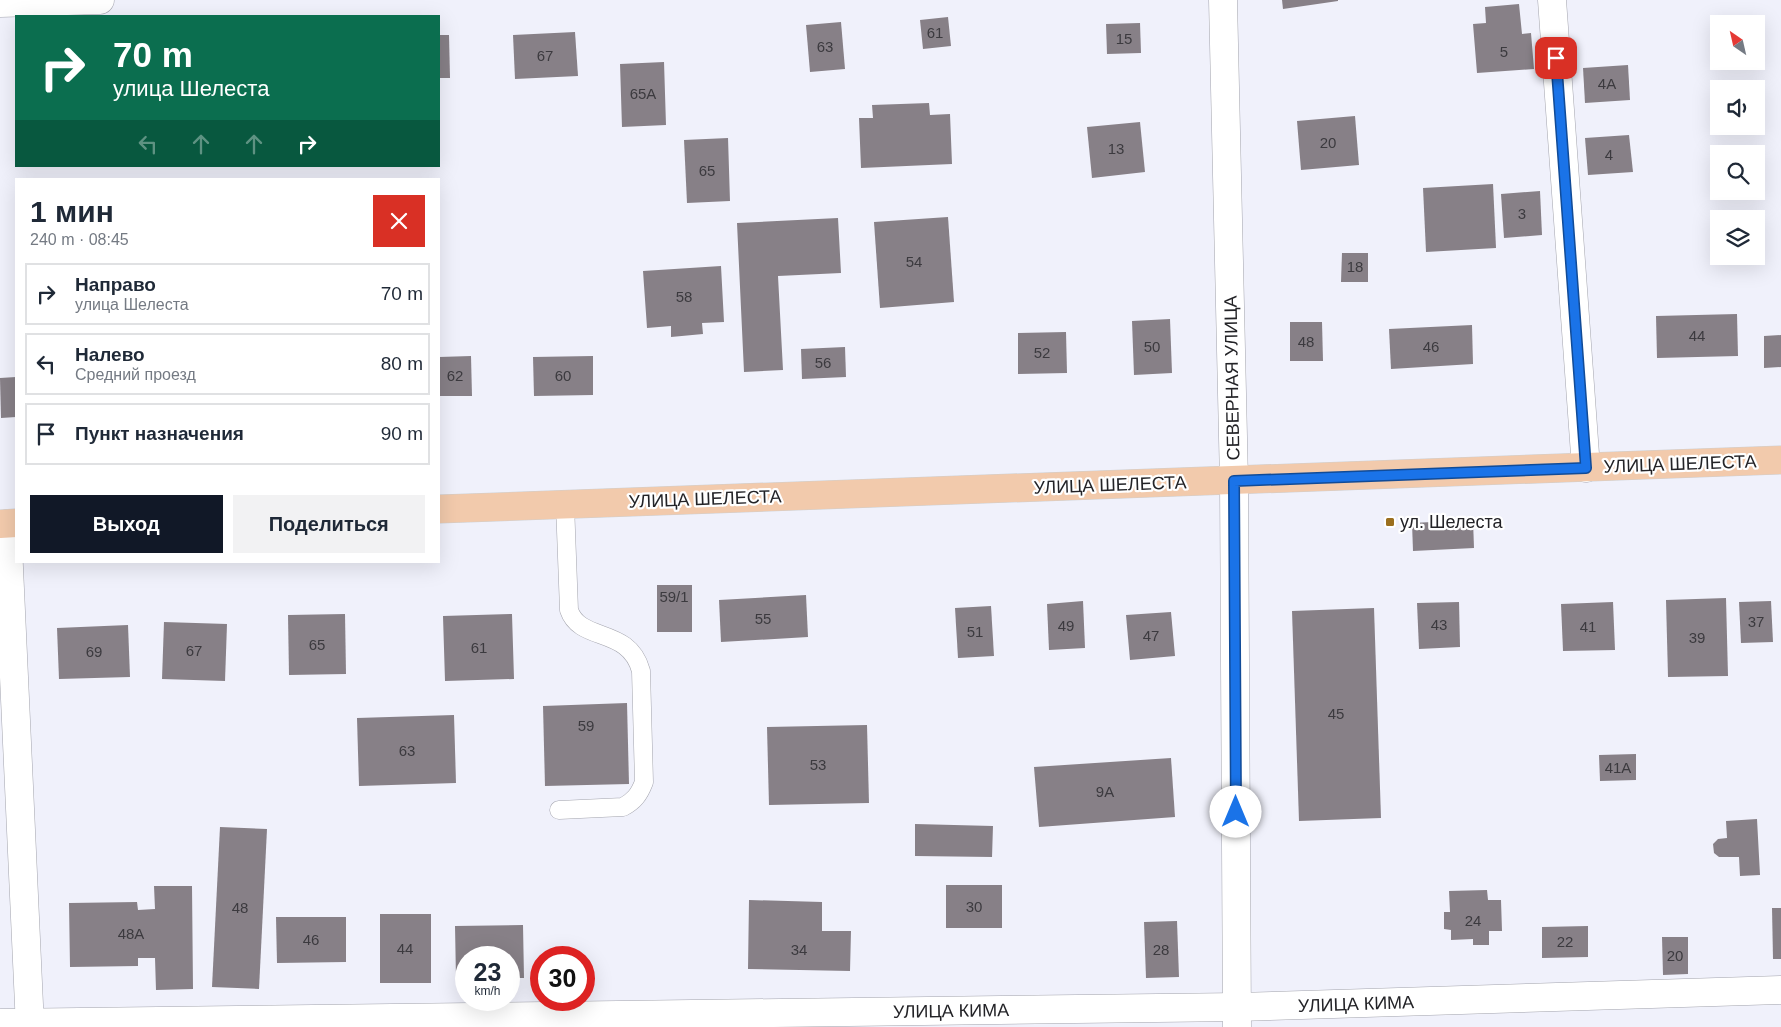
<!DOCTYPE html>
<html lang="ru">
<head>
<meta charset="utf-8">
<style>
  body { margin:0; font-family:Helvetica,sans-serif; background:#f2f2f3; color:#1f2937; height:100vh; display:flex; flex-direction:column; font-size:19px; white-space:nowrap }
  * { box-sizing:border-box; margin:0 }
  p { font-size:16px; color:#747a83 }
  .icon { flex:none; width:28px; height:28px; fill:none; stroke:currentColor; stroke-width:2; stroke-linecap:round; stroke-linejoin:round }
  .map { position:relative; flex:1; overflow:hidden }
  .drawer { position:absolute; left:15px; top:178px; width:425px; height:385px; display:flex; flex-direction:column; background:#fff; border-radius:0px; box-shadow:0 5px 20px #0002 }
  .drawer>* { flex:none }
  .banner { position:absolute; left:15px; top:15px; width:425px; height:152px; border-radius:0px; box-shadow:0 5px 20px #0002; background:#0b6e4f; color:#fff; overflow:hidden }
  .needle { width:32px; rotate:326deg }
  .fabs { position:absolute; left:1710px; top:15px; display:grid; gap:10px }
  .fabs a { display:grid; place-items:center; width:55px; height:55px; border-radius:0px; background:#fff; box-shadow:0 5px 20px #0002; font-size:25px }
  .speed { position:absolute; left:455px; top:946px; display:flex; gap:10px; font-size:25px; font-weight:700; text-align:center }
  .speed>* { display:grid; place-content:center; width:65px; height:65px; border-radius:50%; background:#fff; box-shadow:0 5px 20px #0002; line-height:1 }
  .speed small { font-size:12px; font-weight:400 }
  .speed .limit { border:8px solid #d22; background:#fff; color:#111 }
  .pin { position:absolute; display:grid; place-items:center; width:42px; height:42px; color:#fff; margin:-21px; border-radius:10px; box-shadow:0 2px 8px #0006 }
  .me { position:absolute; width:55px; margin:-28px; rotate:0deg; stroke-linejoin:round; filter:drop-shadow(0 0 4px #0008) }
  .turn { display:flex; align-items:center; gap:18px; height:105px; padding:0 15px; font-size:22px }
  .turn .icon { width:65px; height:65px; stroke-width:2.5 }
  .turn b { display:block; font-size:35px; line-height:42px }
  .lanes { display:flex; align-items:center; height:48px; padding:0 15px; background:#0003; justify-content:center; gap:25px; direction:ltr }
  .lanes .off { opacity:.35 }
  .round { display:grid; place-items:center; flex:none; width:52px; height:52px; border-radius:0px; background:#f2f2f3 }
  .head { display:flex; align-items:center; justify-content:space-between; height:85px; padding:0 15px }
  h1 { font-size:30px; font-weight:800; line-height:38px }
  .primary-button { display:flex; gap:10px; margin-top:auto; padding:10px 15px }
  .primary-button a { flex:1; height:58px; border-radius:0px; background:#111827; color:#fff; font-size:20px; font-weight:800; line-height:58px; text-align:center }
  .primary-button a+a { background:#f2f2f3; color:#1f2937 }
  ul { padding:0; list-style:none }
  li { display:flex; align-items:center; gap:15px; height:62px; margin:0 10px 8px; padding:0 5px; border:2px solid #e0e1e3; border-radius:0px }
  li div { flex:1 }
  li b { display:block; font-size:19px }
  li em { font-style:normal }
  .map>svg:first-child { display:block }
  .building { fill:#878087 }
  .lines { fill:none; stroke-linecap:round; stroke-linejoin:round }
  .lane-casing { stroke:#a3a4ad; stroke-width:19 }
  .street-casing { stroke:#a3a4ad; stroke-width:29 }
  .primary-casing { stroke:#cfcfcf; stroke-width:29 }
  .lane { stroke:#fff; stroke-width:18 }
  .street { stroke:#fff; stroke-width:28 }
  .primary { stroke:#f2caac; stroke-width:28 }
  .route-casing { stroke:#114b97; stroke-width:12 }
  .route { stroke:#1a73e8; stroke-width:9 }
  .poi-dot { fill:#9b6f1e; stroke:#fff; stroke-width:2 }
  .labels { text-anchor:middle; stroke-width:4.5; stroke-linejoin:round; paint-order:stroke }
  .number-label { font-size:15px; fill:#3c3a3f }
  .street-label { font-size:18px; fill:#232327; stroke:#fff }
  .poi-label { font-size:18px; fill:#232327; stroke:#fff; text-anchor:start }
</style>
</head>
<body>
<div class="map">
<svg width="1781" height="1027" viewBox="0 0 1781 1027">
  <rect width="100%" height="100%" fill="#f0f1fb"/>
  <!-- building -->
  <g class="building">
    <polygon points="1282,0 1338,0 1338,1 1283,9"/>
    <polygon points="1519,4 1522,34 1531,33 1534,69 1477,73 1473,24 1486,23 1485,7"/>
    <polygon points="948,17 951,46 923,49 920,20"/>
    <polygon points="841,22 845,69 810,72 806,25"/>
    <polygon points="1140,23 1141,53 1107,54 1106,24"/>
    <polygon points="575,32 578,76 515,79 513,35"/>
    <polygon points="439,35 449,35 450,78 439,78"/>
    <polygon points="664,62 666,125 622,127 620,64"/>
    <polygon points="1628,65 1630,100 1585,103 1583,68"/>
    <polygon points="929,103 930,115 950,114 952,164 861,168 859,118 873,118 872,105"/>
    <polygon points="1355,116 1359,165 1301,170 1297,121"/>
    <polygon points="1140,122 1145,172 1092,178 1087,127"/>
    <polygon points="1629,135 1633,172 1588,175 1585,138"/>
    <polygon points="728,138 730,201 687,203 684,140"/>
    <polygon points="1493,184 1496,248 1426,252 1423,188"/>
    <polygon points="1540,191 1542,235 1504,238 1501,194"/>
    <polygon points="948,217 954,302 880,308 874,222"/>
    <polygon points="838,218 841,273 778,276 783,370 744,372 737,223"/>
    <polygon points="1342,253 1368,253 1368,282 1341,282"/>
    <polygon points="721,266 724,322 702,323 703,334 671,337 671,326 647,328 643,271"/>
    <polygon points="1737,314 1738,356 1657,358 1656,316"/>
    <polygon points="1170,319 1172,373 1134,375 1132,321"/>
    <polygon points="1290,322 1322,322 1323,361 1290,361"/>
    <polygon points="1472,325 1473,364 1391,369 1389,329"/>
    <polygon points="1066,332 1067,373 1018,374 1018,333"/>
    <polygon points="1781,335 1781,367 1764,368 1764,336"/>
    <polygon points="845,347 846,377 802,379 801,349"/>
    <polygon points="471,356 472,396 439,396 439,357"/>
    <polygon points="593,356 593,395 534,396 533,357"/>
    <polygon points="16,377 16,417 1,418 0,378"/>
    <polygon points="1473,520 1474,548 1413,551 1412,523"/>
    <rect x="657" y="585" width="35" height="47"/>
    <polygon points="806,595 808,637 721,642 719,600"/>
    <polygon points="1726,598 1728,676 1668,677 1666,600"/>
    <polygon points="1083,601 1085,648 1049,650 1047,604"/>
    <polygon points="1771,601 1773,642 1741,643 1739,602"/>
    <polygon points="1459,602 1460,647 1419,649 1417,603"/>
    <polygon points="1613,602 1615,650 1563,651 1561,604"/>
    <polygon points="991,606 994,656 958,658 955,608"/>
    <polygon points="1374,608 1381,818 1299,821 1292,611"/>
    <polygon points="1171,612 1175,656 1130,660 1126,615"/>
    <polygon points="345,614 346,674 289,675 288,615"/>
    <polygon points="512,614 514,679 445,681 443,616"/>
    <polygon points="164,622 227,624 225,681 162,679"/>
    <polygon points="128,625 130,677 59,679 57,628"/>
    <polygon points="627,703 629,784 545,786 543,706"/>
    <polygon points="454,715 456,783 359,786 357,718"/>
    <polygon points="867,725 869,803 769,805 767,727"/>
    <polygon points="1636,754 1636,780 1600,781 1599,755"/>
    <polygon points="1171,758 1175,817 1039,827 1034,767"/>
    <polygon points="1757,819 1760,875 1740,876 1739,857 1719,857 1714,853 1713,844 1718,839 1727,838 1726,821"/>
    <polygon points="915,824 993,826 992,857 915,856"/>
    <polygon points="220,827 267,829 259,989 212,987"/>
    <rect x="946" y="885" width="56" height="43"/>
    <polygon points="154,886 192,886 193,989 156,990 155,958 138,958 138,966 70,967 69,903 137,902 138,910 155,909"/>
    <polygon points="1487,890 1488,900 1501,900 1502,931 1489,931 1489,945 1473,945 1473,939 1451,940 1451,930 1444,929 1444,912 1450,912 1449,891"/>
    <polygon points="749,900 822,902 822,931 851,931 850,971 748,969"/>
    <polygon points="1772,908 1781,908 1781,959 1773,959"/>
    <rect x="380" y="914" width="51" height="69"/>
    <polygon points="276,917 346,917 346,962 277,963"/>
    <polygon points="1177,921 1179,977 1146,978 1144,922"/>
    <polygon points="523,925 524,978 509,978 509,958 466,958 466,979 456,979 455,926"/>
    <polygon points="1588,926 1588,957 1542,958 1542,927"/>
    <polygon points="1662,937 1688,937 1688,974 1663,975"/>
  </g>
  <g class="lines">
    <defs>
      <path id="lane" d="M559 810 623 807C634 801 639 795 644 782L641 671C629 626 580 643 569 610L565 504"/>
      <g id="street">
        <polyline points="1223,0 1234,481 1237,1027"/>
        <polyline points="1552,0 1586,468"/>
        <polyline points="0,3 100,0"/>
        <polyline points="7,524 30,1027"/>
        <polyline points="0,1023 1238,1007 1781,990"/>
      </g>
      <g id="primary">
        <polyline points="439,509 1781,460"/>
        <polyline points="0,524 16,523"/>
      </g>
    </defs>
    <!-- lane casing -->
    <use href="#lane" class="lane-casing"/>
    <!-- street casing -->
    <use href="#street" class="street-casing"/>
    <!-- primary casing -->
    <use href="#primary" class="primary-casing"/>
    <!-- lane -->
    <use href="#lane" class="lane"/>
    <!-- street -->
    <use href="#street" class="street"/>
    <!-- primary -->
    <use href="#primary" class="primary"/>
  </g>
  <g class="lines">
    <defs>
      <polyline id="route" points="1236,812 1234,481 1586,468 1556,58"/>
    </defs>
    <!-- route casing -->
    <use href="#route" class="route-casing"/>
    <!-- route -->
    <use href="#route" class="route"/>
  </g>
  <!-- markers -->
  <rect class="poi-dot" x="1385" y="517" width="10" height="10" rx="2.5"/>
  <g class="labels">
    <!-- number labels -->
    <g class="number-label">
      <text x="935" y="38">61</text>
      <text x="1124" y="44">15</text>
      <text x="825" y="52">63</text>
      <text x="1504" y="57">5</text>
      <text x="545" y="61">67</text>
      <text x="1607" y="89">4А</text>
      <text x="643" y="99">65А</text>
      <text x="1328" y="148">20</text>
      <text x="1116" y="154">13</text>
      <text x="1609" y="160">4</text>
      <text x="707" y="176">65</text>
      <text x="1522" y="219">3</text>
      <text x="914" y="267">54</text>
      <text x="1355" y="272">18</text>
      <text x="684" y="302">58</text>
      <text x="1697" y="341">44</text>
      <text x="1306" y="347">48</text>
      <text x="1152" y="352">50</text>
      <text x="1431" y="352">46</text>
      <text x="1042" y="358">52</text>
      <text x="823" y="368">56</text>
      <text x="455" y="381">62</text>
      <text x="563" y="381">60</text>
      <text x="674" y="602">59/1</text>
      <text x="763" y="624">55</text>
      <text x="1756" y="627">37</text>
      <text x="1439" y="630">43</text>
      <text x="1066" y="631">49</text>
      <text x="1588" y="632">41</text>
      <text x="975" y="637">51</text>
      <text x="1151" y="641">47</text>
      <text x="1697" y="643">39</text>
      <text x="317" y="650">65</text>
      <text x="479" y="653">61</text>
      <text x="194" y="656">67</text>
      <text x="94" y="657">69</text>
      <text x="1336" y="719">45</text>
      <text x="586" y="731">59</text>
      <text x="407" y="756">63</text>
      <text x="818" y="770">53</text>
      <text x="1618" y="773">41А</text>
      <text x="1105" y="797">9А</text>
      <text x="974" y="912">30</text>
      <text x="240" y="913">48</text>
      <text x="1473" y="926">24</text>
      <text x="131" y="939">48А</text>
      <text x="311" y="945">46</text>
      <text x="1565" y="947">22</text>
      <text x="405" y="954">44</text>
      <text x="799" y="955">34</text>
      <text x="1161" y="955">28</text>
      <text x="1675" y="961">20</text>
    </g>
    <!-- street labels -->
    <g class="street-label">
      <text transform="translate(1232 378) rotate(-91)" y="6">СЕВЕРНАЯ УЛИЦА</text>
      <text transform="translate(1680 464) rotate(-2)" y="6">УЛИЦА ШЕЛЕСТА</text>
      <text transform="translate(1110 485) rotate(-2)" y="6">УЛИЦА ШЕЛЕСТА</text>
      <text transform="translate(705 499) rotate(-2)" y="6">УЛИЦА ШЕЛЕСТА</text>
      <text transform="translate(1356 1004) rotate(-2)" y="6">УЛИЦА КИМА</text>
      <text transform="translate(951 1011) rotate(-1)" y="6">УЛИЦА КИМА</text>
    </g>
    <!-- poi labels -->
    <g class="poi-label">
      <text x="1400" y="528">ул. Шелеста</text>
    </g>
  </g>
</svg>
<div class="fabs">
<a><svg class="needle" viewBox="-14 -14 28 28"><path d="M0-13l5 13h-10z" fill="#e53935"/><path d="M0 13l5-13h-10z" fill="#747a83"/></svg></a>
<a><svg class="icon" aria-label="sound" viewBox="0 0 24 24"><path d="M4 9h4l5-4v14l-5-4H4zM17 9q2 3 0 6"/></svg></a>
<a><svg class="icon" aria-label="search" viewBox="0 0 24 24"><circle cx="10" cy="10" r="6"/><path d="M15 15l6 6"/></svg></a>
<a><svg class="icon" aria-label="layers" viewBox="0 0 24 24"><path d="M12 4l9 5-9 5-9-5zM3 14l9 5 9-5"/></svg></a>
</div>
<div class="speed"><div>23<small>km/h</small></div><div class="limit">30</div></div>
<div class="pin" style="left:1556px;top:58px;background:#d93025"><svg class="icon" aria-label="arrive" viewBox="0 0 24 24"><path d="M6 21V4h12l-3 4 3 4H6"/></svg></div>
<svg class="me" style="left:1236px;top:812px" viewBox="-20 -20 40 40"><circle r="19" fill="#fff"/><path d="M0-13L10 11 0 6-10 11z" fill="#1a73e8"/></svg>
<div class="banner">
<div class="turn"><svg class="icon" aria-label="right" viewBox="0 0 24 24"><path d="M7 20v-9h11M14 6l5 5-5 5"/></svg><div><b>70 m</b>улица Шелеста</div></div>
<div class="lanes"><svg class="icon off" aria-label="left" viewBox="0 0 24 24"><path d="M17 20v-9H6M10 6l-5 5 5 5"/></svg><svg class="icon off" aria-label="ahead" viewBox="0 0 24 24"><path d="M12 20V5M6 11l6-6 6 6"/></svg><svg class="icon off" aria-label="ahead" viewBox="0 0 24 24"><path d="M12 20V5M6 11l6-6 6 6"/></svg><svg class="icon" aria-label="right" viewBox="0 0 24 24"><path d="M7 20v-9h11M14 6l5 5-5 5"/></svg></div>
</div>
<section class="drawer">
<div class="head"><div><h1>1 мин</h1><p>240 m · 08:45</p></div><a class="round" style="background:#d93025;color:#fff"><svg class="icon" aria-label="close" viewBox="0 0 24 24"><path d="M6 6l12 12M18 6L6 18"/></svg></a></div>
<ul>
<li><svg class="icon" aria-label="right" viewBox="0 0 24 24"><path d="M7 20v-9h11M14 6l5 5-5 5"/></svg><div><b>Направо</b><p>улица Шелеста</p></div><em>70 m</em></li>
<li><svg class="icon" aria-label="left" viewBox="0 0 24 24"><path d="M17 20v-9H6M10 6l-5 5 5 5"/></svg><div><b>Налево</b><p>Средний проезд</p></div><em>80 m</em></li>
<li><svg class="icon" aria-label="arrive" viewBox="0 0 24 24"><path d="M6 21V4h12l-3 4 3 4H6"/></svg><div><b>Пункт назначения</b></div><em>90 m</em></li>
</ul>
<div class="primary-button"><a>Выход</a><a>Поделиться</a></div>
</section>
</div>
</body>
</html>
